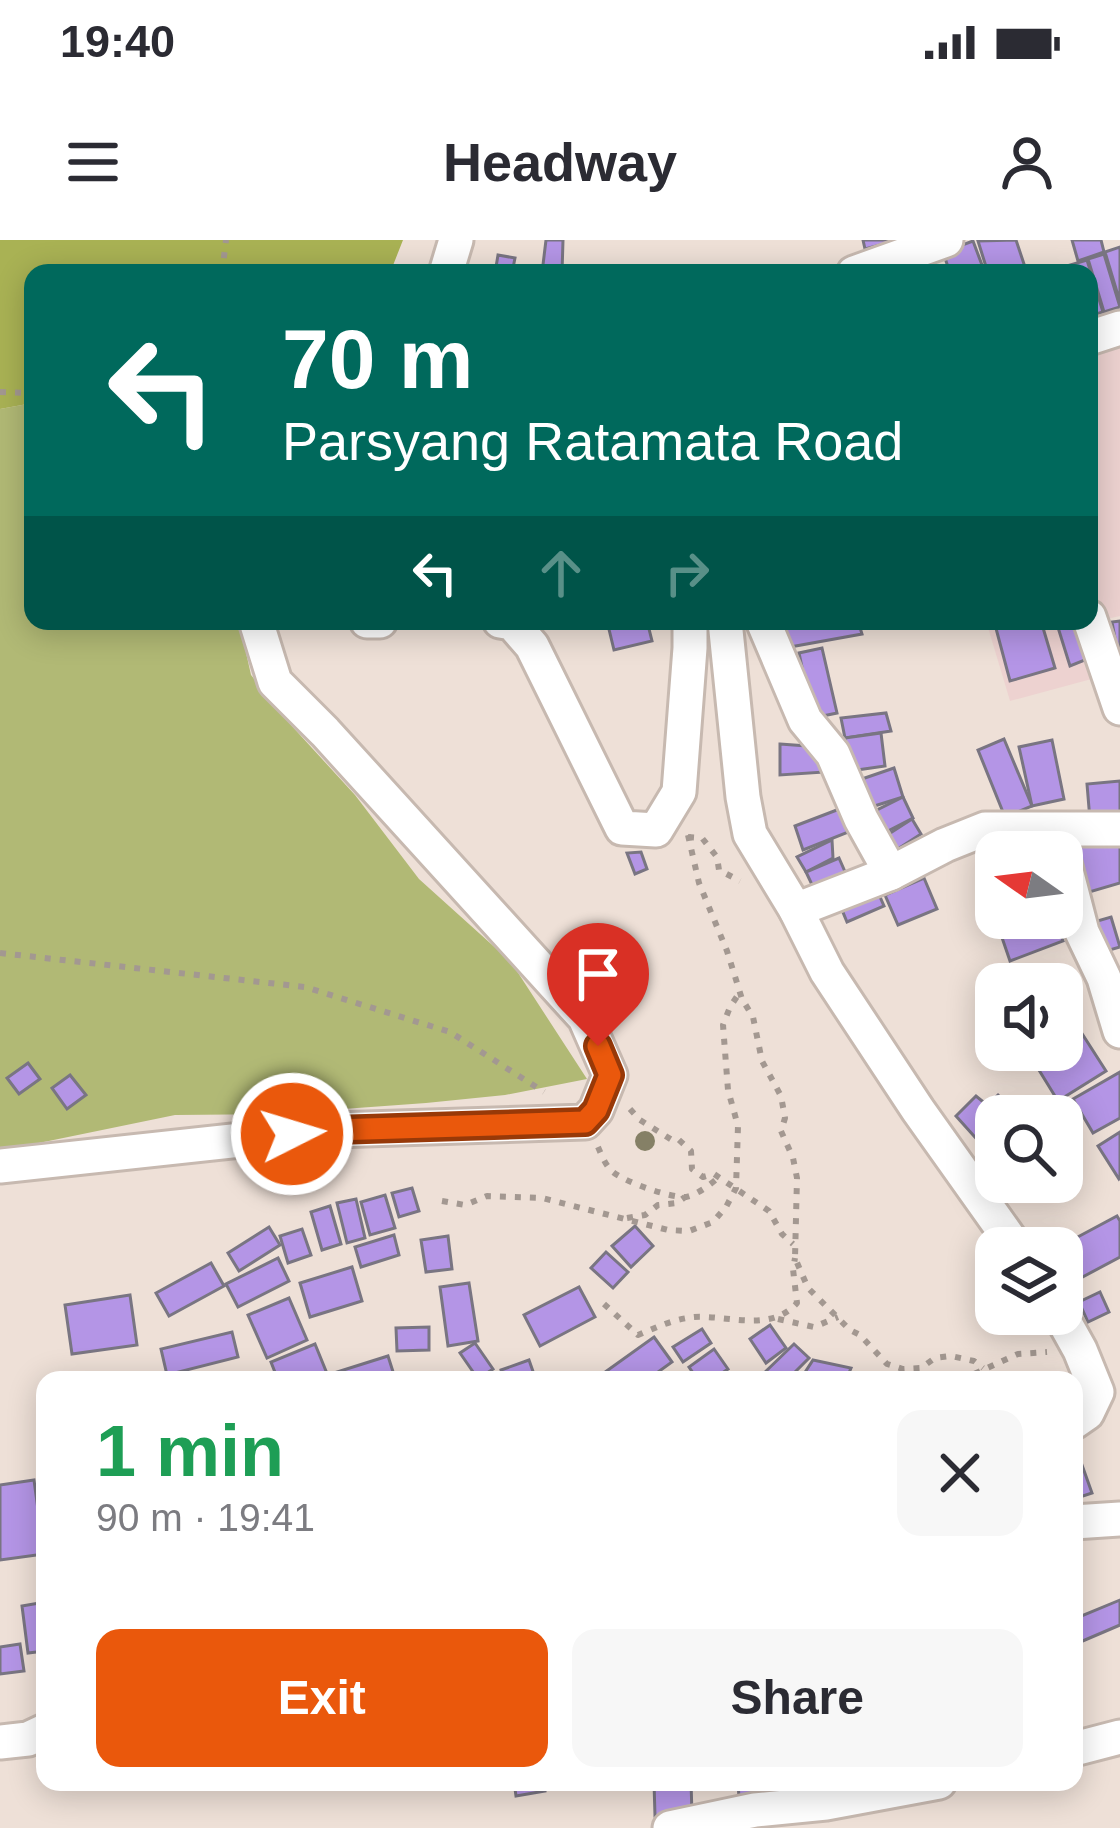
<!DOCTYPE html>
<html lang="en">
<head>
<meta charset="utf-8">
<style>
  body { margin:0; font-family:Helvetica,sans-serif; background:#f7f7f7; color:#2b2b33; height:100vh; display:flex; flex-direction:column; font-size:45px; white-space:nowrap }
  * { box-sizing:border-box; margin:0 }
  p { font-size:39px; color:#7c7c81 }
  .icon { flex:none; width:66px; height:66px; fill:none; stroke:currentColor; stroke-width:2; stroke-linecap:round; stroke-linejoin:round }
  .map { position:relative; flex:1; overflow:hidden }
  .panel { position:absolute; left:36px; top:1131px; width:1047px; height:420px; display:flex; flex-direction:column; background:#fff; border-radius:24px; box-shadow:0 6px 30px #0003 }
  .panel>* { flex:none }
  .top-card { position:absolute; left:24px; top:24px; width:1074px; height:366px; border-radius:24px; box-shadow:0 6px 30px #0003; background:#00695c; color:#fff; overflow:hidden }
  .needle { width:78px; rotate:284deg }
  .buttons { position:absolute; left:975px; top:591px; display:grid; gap:24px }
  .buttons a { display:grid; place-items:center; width:108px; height:108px; border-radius:24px; background:#fff; box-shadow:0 6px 30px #0003; font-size:60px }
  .pin { position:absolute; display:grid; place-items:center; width:102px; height:102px; color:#fff; margin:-123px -51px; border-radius:50% 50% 50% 0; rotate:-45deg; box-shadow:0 0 12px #0007 }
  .pin .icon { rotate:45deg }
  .me { position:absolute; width:132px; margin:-66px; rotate:85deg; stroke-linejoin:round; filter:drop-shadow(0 0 9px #0008) }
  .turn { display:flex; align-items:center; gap:42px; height:252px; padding:0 60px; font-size:54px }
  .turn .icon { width:156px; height:156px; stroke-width:2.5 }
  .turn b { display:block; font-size:84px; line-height:102px }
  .lanes { display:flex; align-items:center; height:114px; padding:0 60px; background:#0003; justify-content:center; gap:60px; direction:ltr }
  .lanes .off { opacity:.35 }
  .round { display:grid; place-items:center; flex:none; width:126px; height:126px; border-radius:24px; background:#f7f7f7 }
  .headline { display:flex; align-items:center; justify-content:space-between; height:204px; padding:0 60px }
  h1 { font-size:72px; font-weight:700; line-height:90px; color:#1e9e55 }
  .button { display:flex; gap:24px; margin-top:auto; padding:24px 60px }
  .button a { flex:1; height:138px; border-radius:24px; background:#ea580c; color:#fff; font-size:48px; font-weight:700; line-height:138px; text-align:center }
  .button a+a { background:#f7f7f7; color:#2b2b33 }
  .status { display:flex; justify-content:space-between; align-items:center; height:84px; padding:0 60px; background:#fff; direction:ltr }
  .status svg { height:33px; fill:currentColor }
  header { display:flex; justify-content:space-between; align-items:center; height:156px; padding:0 60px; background:#fff; font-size:54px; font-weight:700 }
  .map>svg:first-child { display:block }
  .education { fill:#edd2d0 }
  .green { fill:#b1b975 }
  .forest { fill:#a9b254 }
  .building { fill:#b495e6; stroke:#797582; stroke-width:3 }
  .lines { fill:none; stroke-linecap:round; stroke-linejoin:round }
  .minor-casing { stroke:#c7b9b0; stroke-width:39 }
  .path { stroke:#a39891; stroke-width:6; stroke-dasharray:6 9; stroke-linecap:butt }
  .minor { stroke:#fff; stroke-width:33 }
  .tree { fill:#858066 }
  .route-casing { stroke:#983908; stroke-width:30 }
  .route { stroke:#ea580c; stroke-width:21 }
</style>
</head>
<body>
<div class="status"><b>19:40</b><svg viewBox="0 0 49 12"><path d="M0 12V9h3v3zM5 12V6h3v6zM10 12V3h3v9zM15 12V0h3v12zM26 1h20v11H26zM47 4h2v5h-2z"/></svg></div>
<header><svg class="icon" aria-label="menu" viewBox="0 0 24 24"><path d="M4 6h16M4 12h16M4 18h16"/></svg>Headway<svg class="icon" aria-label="person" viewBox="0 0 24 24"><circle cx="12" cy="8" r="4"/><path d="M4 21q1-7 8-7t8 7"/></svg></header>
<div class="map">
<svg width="1120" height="1588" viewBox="0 0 1120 1588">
  <rect width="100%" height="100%" fill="#eee0d7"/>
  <!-- education -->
  <g class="education">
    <polygon points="1120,98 1120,376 1102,380 1089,354 1089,110"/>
    <polygon points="986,381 1088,381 1110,434 1010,461"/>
  </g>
  <!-- green -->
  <polygon class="green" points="33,163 33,381 239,381 251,435 290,484 355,555 419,639 511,722 587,839 505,855 426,863 274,874 175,875 0,911 0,169"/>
  <!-- forest -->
  <polygon class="forest" points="0,0 403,0 390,33 33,33 33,163 0,169"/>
  <!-- building -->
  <g class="building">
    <polygon points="546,0 563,0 562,33 542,33"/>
    <polygon points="863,0 899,0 865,9"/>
    <polygon points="1016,0 1027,33 988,33 978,1"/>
    <polygon points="1072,0 1101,0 1104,12 1078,21"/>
    <polygon points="973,1 985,33 950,33 943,12"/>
    <polygon points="1120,7 1120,62 1105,12"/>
    <polygon points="1104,14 1120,67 1104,72 1088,19"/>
    <polygon points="498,15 515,18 512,33 495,33"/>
    <polygon points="1087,20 1103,72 1089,76 1089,33 1072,33 1070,25"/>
    <polygon points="607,381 647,381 652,401 614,410"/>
    <polygon points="834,381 858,381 862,394 790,407 784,389"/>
    <polygon points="994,381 1041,381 1055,428 1010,441"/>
    <polygon points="1056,381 1083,381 1095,416 1070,426"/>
    <polygon points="1120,381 1120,408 1117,409 1112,382"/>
    <polygon points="822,408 837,473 813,478 799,413"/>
    <polygon points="886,473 891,491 845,498 841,478"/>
    <polygon points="881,493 885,526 850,531 845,498"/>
    <polygon points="1004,499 1032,566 1005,577 978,510"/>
    <polygon points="1052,500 1064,559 1032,566 1019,507"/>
    <polygon points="780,504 807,506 825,532 780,535"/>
    <polygon points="894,528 903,557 868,568 859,540"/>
    <polygon points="1120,541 1120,577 1090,580 1087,544"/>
    <polygon points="903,557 913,578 884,593 873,572"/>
    <polygon points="842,568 851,591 803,610 795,586"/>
    <polygon points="912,579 921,594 890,614 881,599"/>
    <polygon points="1117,593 1120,603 1120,643 1086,653 1073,607"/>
    <polygon points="832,600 833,618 806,632 797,617"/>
    <polygon points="641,612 647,629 635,634 627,613"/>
    <polygon points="839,618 846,634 814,649 806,632"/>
    <polygon points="924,638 937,669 898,685 885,655"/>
    <polygon points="877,650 884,666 847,682 840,665"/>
    <polygon points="1111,677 1120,707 1103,712 1094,682"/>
    <polygon points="1010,678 1054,678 1063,701 1010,721 997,683"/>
    <polygon points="1081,792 1106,831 1058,861 1034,822 1053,810 1062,810 1062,804"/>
    <polygon points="28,823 40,839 19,854 7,838"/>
    <polygon points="1120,832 1120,878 1093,893 1073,859"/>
    <polygon points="70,835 86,855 67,869 52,848"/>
    <polygon points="998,855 1017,874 996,876 996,893 982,905 956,876 976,856 987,865"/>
    <polygon points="1120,892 1120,938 1119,939 1098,906"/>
    <polygon points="412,948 419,971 399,977 392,953"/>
    <polygon points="385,955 395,988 370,995 361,962"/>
    <polygon points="356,959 365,998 347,1003 337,963"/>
    <polygon points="330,966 341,1004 322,1010 311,972"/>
    <polygon points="1117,976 1120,981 1120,1017 1077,1040 1059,1007"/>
    <polygon points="635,986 653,1006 631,1027 612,1006"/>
    <polygon points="269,987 280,1005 239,1031 228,1013"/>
    <polygon points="302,989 311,1015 288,1023 280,996"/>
    <polygon points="394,995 399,1015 361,1027 355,1007"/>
    <polygon points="448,996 452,1029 426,1032 421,1000"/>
    <polygon points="606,1012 628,1032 613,1048 591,1028"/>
    <polygon points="278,1018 289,1041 238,1067 226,1044"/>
    <polygon points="211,1023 224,1046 169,1076 156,1053"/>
    <polygon points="352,1027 362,1061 310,1077 300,1043"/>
    <polygon points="469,1043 478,1101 448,1106 440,1047"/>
    <polygon points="579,1047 595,1077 540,1106 524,1075"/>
    <polygon points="1100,1052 1109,1072 1088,1082 1079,1062"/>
    <polygon points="130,1055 137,1105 72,1114 65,1065"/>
    <polygon points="289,1058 307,1100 267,1118 248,1075"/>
    <polygon points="770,1085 786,1108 766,1123 750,1099"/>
    <polygon points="429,1087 429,1110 397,1111 396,1088"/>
    <polygon points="702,1089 711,1103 683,1122 673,1107"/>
    <polygon points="232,1092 238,1117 167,1135 161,1109"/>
    <polygon points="654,1097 672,1122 647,1140 594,1140"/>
    <polygon points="475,1103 493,1129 478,1139 460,1113"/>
    <polygon points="315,1104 328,1136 319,1140 278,1140 271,1122"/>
    <polygon points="794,1104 809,1118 787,1140 769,1140 763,1134"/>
    <polygon points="714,1109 728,1129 712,1140 698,1140 689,1127"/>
    <polygon points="388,1116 395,1138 339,1140 337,1132"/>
    <polygon points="529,1120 536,1140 504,1140 501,1130"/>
    <polygon points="813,1120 851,1128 846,1140 811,1140 802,1137"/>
    <polygon points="1082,1225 1092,1253 1074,1259 1074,1228"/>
    <polygon points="34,1240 44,1314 0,1320 0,1245"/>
    <polygon points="1120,1360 1120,1385 1078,1403 1074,1395 1074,1379"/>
    <polygon points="45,1362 45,1411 28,1413 22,1366"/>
    <polygon points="20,1404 24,1431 0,1434 0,1407"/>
    <polygon points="514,1542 544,1542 545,1551 516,1556"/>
    <polygon points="654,1542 691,1542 692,1574 655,1576"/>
    <polygon points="738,1542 778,1542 780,1554 739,1558"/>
  </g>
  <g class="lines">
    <defs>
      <g id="minor">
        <polyline points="446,33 456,0"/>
        <polyline points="854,33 946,0"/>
        <polyline points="1089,98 1120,88"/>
        <polyline points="1089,377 1120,468"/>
        <polyline points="367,381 380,381"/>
        <polyline points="500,381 512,383 532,406 622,588 656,590 679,552 690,408 690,381"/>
        <polyline points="725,381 743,557 750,594 796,670 827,732 918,870 1016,1008"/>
        <polyline points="763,381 805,480 833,514 861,579 891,633 945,605 985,589 1120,589"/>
        <polyline points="1062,615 1082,692 1104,738 1120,791"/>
        <polyline points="796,670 891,633"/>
        <polyline points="0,926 334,890 585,882 596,870 610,835 585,778 325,492 275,442 256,381"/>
        <polyline points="1060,1074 1080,1110 1097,1152 1087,1173 1074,1182"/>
        <polyline points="1074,1282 1120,1279"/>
        <polyline points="0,1502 28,1499 45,1491"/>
        <polyline points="1074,1509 1120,1497"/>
        <polyline points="670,1588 755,1570 826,1563 939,1542"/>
      </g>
    </defs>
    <!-- minor casing -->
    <use href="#minor" class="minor-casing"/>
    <!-- path -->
    <g class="path">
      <polyline points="222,33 226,0"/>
      <polyline points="0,152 33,153"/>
      <polyline points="688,595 699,643 727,711 742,759 753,777 762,821 781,856 785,878 781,891 793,918 797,938 795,1018 808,1048 850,1090 860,1095 887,1124 903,1129 921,1128 935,1118 951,1116 974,1121 983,1128"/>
      <polyline points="688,597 702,598 717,617 719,630 740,641"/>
      <polyline points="0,713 305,747 450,792 544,852"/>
      <polyline points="630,869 640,880 672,900 678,899 691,911 692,929 703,937 714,934 769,971 782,994 793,1004"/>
      <path d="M598 907C602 916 605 925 613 932 625 942 670 958 686 957 697 955 711 944 719 937"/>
      <polyline points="442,961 465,965 487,956 542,958 668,990 689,991 713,982 726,967 736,948 738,886 728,850 723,785 730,767 740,752"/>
      <polyline points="627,978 645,975 658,965 677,963 685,957"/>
      <path d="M604 1064 638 1095C657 1087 674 1079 694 1077 729 1075 770 1093 797 1063L793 1029 795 1018"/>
      <polyline points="778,1079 814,1087 838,1077"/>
      <polyline points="961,1140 1018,1114 1047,1112"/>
    </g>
    <!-- minor -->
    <use href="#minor" class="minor"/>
  </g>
  <!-- trees -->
  <circle class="tree" cx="645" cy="901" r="10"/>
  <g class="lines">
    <defs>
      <polyline id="route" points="292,894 334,890 585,882 596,870 610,835 598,806"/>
    </defs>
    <!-- route casing -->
    <use href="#route" class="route-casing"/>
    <!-- route -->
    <use href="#route" class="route"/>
  </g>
</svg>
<div class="buttons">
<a><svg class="needle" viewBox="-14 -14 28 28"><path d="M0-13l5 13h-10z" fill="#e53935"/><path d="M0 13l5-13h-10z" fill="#7c7c81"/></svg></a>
<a><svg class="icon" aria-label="sound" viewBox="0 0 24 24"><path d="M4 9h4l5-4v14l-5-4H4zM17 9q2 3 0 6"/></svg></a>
<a><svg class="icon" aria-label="search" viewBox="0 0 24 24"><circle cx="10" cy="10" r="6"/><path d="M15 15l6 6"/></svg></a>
<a><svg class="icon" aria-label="layers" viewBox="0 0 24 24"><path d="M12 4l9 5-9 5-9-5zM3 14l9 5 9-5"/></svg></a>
</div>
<div class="pin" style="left:598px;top:806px;background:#d93025"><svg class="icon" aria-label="arrive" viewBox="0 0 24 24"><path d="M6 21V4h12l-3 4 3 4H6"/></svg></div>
<svg class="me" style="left:292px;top:894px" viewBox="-20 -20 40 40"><circle r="17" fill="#ea580c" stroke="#fff" stroke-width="3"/><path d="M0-11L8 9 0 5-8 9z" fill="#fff"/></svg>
<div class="top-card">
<div class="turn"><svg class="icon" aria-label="left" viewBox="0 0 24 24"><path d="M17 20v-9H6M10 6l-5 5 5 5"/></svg><div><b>70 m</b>Parsyang Ratamata Road</div></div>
<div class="lanes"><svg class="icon" aria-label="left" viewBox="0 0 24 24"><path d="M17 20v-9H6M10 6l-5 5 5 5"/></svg><svg class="icon off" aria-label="ahead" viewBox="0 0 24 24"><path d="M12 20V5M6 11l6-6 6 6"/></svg><svg class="icon off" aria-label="right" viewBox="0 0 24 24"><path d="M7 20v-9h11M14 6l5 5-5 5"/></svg></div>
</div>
<section class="panel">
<div class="headline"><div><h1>1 min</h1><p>90 m · 19:41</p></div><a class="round"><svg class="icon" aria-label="close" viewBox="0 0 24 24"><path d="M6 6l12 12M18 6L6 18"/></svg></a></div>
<div class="button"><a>Exit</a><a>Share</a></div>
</section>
</div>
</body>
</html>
